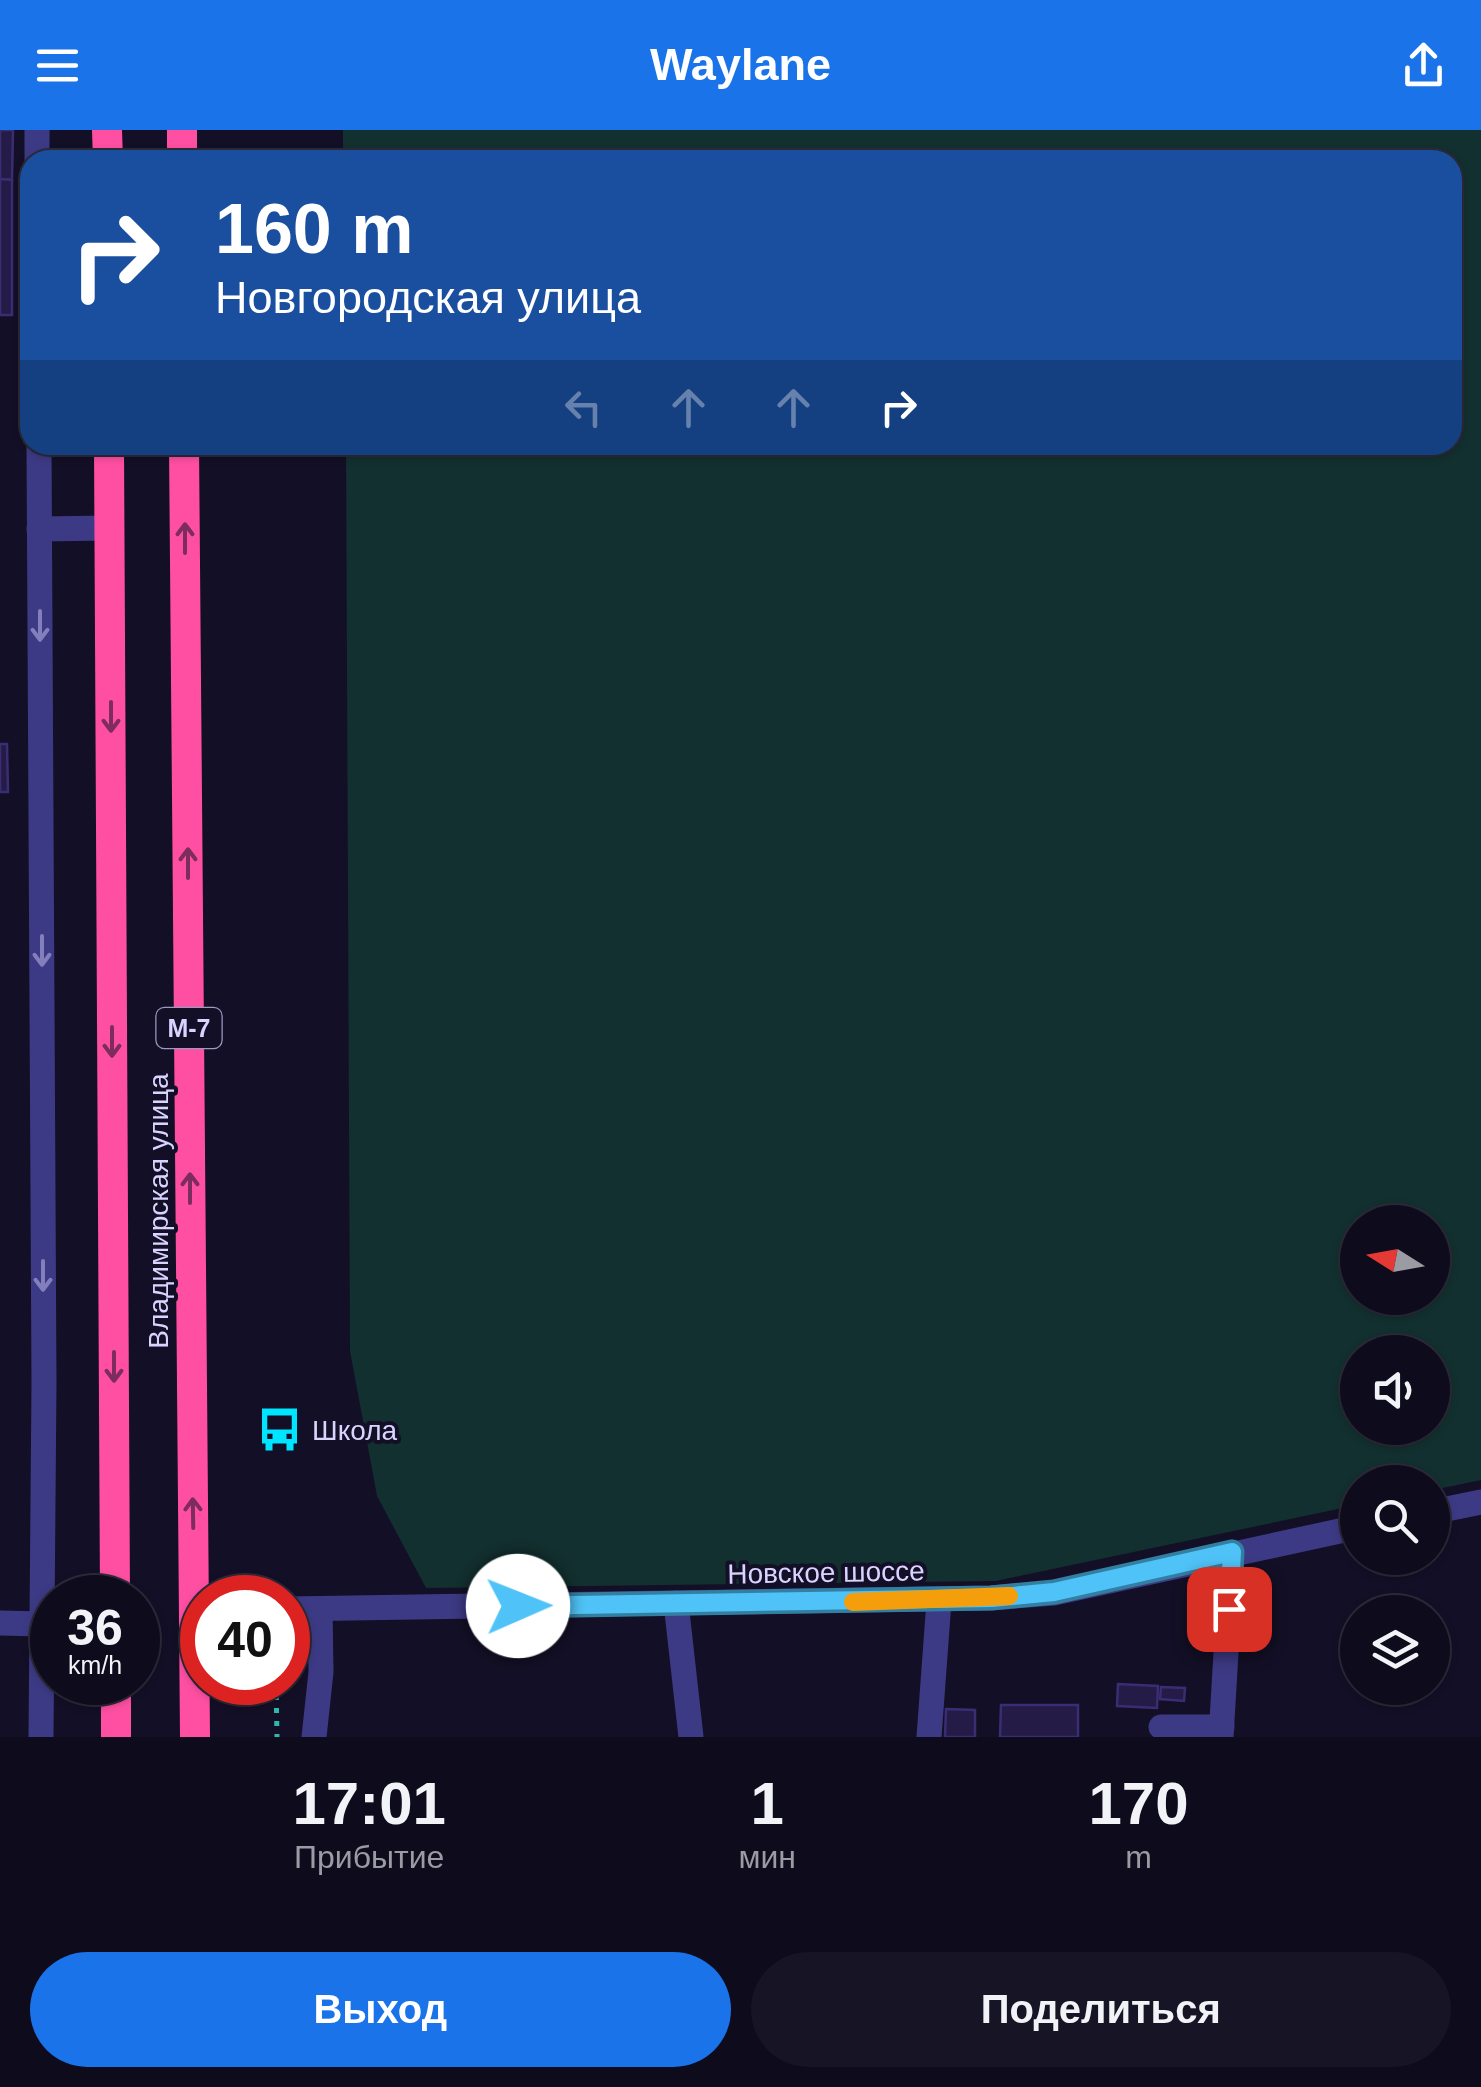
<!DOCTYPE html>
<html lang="ru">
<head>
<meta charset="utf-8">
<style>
  body { margin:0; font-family:Helvetica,sans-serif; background:#171425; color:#f1f3f6; height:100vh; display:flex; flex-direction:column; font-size:38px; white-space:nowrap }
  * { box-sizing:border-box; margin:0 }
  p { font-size:32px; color:#9b9ba3 }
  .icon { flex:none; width:55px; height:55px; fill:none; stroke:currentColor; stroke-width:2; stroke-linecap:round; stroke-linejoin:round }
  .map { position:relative; height:1607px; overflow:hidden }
  .details { display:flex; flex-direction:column; background:#0e0b1c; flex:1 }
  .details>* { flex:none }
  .banner { position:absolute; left:20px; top:20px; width:1442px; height:305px; border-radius:30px; box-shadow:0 2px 8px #0004,0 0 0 2px #2e2b3b; background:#1a4fa0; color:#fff; overflow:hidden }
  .needle { width:65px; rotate:281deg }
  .fabs { position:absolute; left:1340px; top:1075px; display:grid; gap:20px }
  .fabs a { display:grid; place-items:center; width:110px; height:110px; border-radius:50%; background:#0e0b1c; box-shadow:0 2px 8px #0004,0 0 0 2px #2e2b3b; font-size:50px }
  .speed { position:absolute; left:30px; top:1445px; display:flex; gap:20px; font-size:50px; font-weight:700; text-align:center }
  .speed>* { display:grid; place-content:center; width:130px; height:130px; border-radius:50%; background:#0e0b1c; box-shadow:0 2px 8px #0004,0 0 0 2px #2e2b3b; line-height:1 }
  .speed small { font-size:25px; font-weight:400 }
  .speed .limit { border:15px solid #d22; background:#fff; color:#111 }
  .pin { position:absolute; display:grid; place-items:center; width:85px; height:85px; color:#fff; margin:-42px; border-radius:20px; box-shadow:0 5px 15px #0006 }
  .me { position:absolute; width:110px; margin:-55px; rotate:89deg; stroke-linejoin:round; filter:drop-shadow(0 0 8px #0008) }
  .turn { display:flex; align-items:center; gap:35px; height:210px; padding:0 30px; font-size:45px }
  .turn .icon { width:130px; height:130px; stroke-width:2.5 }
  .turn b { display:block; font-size:70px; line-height:85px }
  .lanes { display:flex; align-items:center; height:95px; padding:0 30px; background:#0003; justify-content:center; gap:50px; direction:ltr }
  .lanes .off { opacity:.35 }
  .eta { display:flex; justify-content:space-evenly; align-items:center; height:170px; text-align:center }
  .eta b { font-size:60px; font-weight:600; line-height:70px }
  .primary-button { display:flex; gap:20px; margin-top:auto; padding:20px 30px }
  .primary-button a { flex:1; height:115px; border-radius:60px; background:#1a73e8; color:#fff; font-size:40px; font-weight:600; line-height:115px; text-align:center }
  .primary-button a+a { background:#171425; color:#f1f3f6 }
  header { display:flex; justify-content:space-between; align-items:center; height:130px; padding:0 30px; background:#1a73e8; color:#fff; font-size:45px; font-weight:600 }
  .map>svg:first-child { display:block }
  .green { fill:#12302f; fill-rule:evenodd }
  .building { fill:#241b47; stroke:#3b2d73; stroke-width:2.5 }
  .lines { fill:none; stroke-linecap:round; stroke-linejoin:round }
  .path { stroke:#2fb8b0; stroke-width:5; stroke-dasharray:5 8; stroke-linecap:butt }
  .minor { stroke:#3d3a85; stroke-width:25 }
  .highway { stroke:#ff4fa3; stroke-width:30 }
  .oneway { stroke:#7d2c5e }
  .oneway2 { stroke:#837fbc }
  .route-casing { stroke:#337fa1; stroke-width:25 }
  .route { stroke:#4fc3f7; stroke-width:18 }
  .slow { stroke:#f59e0b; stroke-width:18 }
  .labels { text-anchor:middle; stroke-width:8; stroke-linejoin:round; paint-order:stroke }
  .shield { fill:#130f26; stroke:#9e99be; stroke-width:2.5 }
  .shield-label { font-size:25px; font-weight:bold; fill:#d9d4ff }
  .street-label { font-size:28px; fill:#d9d4ff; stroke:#130f26 }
  .poi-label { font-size:28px; fill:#d9d4ff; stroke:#130f26; text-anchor:start }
</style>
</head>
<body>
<header><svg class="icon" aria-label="menu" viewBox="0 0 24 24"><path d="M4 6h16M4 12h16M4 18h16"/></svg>Waylane<svg class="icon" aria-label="share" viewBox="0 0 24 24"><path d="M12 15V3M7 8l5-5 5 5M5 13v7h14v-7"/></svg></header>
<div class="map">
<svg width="1481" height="1607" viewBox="0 0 1481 1607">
  <rect width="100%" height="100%" fill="#130f26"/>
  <!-- green -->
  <path class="green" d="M343 0H1481V1350L1433 1360 1432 1352H1358L1357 1375 996 1451 426 1458 377 1366 350 1221 346 315H1452V30H343ZM1358 1092H1432V1168H1358ZM1358 1222H1432V1298H1358Z"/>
  <!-- building -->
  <g class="building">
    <polygon points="0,0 13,0 12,50 0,49"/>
    <polygon points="0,49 12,50 12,185 0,185"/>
    <polygon points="0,614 7,614 8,662 0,662"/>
    <polygon points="1118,1554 1158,1556 1157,1578 1117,1576"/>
    <polygon points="1161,1557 1185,1558 1184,1571 1160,1569"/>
    <polygon points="1001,1575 1078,1575 1078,1607 1000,1607"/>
    <polygon points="946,1579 975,1580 975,1607 945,1607"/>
  </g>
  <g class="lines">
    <!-- path -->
    <polyline class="path" points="276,1552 277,1607"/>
    <!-- minor -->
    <g class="minor">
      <polyline points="37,0 37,30"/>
      <polyline points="39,315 44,1253 41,1607"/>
      <polyline points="39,399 110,398"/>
      <polyline points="1432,1382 1481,1372"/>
      <polyline points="676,1473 691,1607"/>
      <polyline points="288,1479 991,1468 1054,1463 1358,1397"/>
      <polyline points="0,1493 42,1494"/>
      <polyline points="1161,1597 1222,1597"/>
      <polyline points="314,1607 321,1542 320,1479"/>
      <polyline points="929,1607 939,1471"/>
      <polyline points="1221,1607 1232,1422"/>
    </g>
    <!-- highway -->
    <g class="highway">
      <polyline points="107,0 108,30"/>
      <polyline points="182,0 182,30"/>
      <polyline points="109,315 115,1468"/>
      <polyline points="184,315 195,1607"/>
      <polyline points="116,1552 116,1607"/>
    </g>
  </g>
  <!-- one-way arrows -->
  <defs><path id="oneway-shaft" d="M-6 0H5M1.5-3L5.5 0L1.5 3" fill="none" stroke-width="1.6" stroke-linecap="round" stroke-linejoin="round" transform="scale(2.5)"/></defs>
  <g class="oneway">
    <use href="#oneway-shaft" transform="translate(185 408) rotate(-90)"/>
    <use href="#oneway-shaft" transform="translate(111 587) rotate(90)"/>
    <use href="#oneway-shaft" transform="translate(188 733) rotate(-90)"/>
    <use href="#oneway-shaft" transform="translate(112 912) rotate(90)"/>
    <use href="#oneway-shaft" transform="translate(190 1058) rotate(-90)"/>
    <use href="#oneway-shaft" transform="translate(114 1237) rotate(90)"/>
    <use href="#oneway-shaft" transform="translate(193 1383) rotate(-91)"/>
  </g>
  <g class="oneway2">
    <use href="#oneway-shaft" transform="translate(40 496) rotate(90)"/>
    <use href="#oneway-shaft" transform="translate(42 821) rotate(90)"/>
    <use href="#oneway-shaft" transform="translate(43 1146) rotate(90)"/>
  </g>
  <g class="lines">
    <defs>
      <polyline id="route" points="518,1476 991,1468 1054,1462 1232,1422 1229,1479"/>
    </defs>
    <!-- route casing -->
    <use href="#route" class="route-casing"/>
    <!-- route -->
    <use href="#route" class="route"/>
    <!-- slow -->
    <polyline class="slow" points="853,1472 1009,1466"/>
  </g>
  <!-- icons -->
  <defs>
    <symbol id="bus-bare" viewBox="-9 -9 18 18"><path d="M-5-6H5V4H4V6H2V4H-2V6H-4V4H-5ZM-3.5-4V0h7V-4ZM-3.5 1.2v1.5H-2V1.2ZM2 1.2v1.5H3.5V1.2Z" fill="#00e5ff" stroke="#130f26" stroke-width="2.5" paint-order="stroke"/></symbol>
  </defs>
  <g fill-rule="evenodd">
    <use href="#bus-bare" x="248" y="1268" width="63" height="63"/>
  </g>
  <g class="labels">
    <!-- shield labels -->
    <rect class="shield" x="156.5" y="878" width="65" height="40" rx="8"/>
    <g class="shield-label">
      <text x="189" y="907">М-7</text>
    </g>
    <!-- street labels -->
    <g class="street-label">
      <text transform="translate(158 1081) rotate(-90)" y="10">Владимирская улица</text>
      <text transform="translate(826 1442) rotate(-1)" y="10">Новское шоссе</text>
    </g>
    <!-- poi labels -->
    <g class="poi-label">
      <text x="312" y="1310">Школа</text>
    </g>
  </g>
</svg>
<div class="fabs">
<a><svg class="needle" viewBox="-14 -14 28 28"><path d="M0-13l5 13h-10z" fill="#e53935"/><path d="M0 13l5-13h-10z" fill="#9b9ba3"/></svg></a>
<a><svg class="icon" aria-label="sound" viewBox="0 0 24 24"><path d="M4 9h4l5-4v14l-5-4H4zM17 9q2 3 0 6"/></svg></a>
<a><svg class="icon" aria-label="search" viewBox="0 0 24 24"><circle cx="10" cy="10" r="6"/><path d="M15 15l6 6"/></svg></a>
<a><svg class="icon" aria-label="layers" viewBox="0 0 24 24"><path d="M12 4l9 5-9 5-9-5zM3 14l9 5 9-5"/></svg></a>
</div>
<div class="speed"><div>36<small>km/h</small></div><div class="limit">40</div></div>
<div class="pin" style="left:1229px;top:1479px;background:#d93025"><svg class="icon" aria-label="arrive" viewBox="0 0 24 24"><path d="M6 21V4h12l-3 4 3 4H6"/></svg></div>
<svg class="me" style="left:518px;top:1476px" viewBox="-20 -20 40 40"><circle r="19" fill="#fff"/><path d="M0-13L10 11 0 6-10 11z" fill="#4fc3f7"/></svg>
<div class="banner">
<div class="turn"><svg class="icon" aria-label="right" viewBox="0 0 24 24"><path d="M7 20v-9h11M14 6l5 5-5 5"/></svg><div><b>160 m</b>Новгородская улица</div></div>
<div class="lanes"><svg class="icon off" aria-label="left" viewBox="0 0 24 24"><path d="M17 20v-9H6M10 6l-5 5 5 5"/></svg><svg class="icon off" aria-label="ahead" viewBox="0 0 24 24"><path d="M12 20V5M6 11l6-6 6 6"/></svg><svg class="icon off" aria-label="ahead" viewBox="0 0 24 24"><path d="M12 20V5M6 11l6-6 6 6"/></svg><svg class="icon" aria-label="right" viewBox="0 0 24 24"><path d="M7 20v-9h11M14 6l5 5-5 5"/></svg></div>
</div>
</div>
<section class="details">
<div class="eta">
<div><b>17:01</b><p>Прибытие</p></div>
<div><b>1</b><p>мин</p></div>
<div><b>170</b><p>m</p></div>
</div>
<div class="primary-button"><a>Выход</a><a>Поделиться</a></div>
</section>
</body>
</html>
